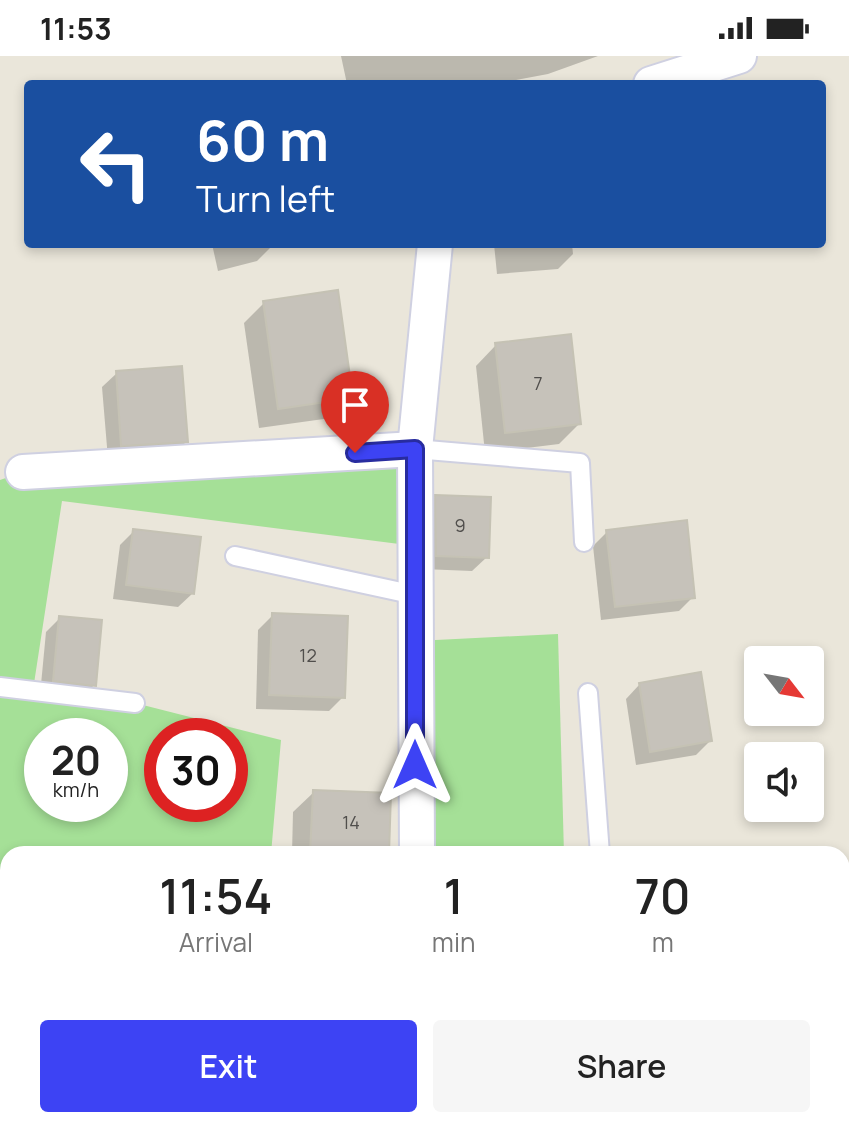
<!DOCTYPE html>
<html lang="en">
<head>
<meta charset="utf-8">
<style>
  body { margin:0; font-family:Manrope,sans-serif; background:#f6f6f6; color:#222; height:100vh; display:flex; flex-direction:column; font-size:30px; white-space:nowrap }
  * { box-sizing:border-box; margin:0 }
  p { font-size:26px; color:#767676 }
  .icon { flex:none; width:44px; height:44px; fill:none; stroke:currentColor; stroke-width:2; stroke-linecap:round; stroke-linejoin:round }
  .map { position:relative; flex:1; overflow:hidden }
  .panel { position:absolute; left:0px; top:790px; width:850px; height:282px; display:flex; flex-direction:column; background:#fff; border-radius:24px 24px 0 0; box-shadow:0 4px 12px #0003 }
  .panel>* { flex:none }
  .hud { position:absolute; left:24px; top:24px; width:802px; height:168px; border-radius:8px; box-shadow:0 4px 12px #0003; background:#1a4fa0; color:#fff; overflow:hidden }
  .needle { width:52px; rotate:121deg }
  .buttons { position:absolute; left:744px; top:590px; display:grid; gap:16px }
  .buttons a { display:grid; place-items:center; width:80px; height:80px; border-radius:8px; background:#fff; box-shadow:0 4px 12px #0003; font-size:40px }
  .speed { position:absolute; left:24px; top:662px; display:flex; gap:16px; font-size:40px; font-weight:700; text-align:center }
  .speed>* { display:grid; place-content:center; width:104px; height:104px; border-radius:50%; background:#fff; box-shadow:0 4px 12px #0003; line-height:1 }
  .speed small { font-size:20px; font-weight:400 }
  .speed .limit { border:12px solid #d22; background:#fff; color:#111 }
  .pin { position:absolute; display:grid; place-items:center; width:68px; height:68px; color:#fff; margin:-82px -34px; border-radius:50% 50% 50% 0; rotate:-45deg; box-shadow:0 0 8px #0007 }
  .pin .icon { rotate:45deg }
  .me { position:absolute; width:88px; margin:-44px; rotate:0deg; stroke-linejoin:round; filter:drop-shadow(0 0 6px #0008) }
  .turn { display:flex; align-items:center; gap:28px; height:168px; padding:0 40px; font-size:36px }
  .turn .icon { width:104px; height:104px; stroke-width:2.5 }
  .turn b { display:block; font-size:56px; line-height:68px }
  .eta { display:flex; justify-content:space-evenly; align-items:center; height:136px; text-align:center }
  .eta b { font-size:48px; font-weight:600; line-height:56px }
  .cta { display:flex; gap:16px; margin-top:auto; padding:16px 40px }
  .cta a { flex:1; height:92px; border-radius:8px; background:#3d43f4; color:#fff; font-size:32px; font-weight:600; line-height:92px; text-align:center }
  .cta a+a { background:#f6f6f6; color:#222 }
  .status { display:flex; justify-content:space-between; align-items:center; height:56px; padding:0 40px; background:#fff; direction:ltr }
  .status svg { height:22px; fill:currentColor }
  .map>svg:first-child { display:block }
  .green { fill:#a5e097; fill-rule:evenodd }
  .shadow { fill:#0003 }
  .building { fill:#c6c2ba; stroke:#c5c2b4; stroke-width:2 }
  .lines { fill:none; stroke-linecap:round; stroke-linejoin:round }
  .service-casing { stroke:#cfd0e1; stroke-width:22 }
  .minor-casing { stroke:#cfd0e1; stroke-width:38 }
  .service { stroke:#fff; stroke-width:18 }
  .minor { stroke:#fff; stroke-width:34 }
  .route-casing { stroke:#282c9f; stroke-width:20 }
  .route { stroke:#3d43f4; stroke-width:14 }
  .labels { text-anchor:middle; stroke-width:7; stroke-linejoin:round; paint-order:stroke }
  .number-label { font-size:18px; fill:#504e4c }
</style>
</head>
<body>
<div class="status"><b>11:53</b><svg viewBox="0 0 49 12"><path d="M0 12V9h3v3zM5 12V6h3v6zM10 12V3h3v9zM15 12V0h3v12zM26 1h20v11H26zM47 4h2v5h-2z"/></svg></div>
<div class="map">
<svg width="849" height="1071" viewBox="0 0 849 1071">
  <rect width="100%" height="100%" fill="#eae6da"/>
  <!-- green -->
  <g class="green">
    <path d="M415 393V490L62 445 33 634 135 647 281 684 271 798H8V998L0 996V424L23 416ZM42 680H110V748H42ZM162 680H230V748H162Z"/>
    <polygon points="558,578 564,798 417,798 416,585"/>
    <polygon points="849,971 849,1071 760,1071 759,1064 842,1064 842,973"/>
    <polygon points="178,1064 431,1064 433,1071 178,1071"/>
  </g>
  <!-- shadow -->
  <g class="shadow">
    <polygon points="341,0 598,0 548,18 495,28 347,28"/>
    <polygon points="212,188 270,188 271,191 257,205 218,215"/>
    <polygon points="494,188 572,188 573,198 558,213 497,218"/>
    <polygon points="264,247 351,342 331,362 259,372 244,267"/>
    <polygon points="496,289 579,368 559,388 485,397 476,310"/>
    <polygon points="117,317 186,386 172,400 108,403 102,331"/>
    <polygon points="436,441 487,501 472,515 422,513 422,455"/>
    <polygon points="134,475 193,537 178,551 113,543 120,489"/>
    <polygon points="607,476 693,541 679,555 601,564 593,490"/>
    <polygon points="273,559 343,641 329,655 256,653 258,574"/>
    <polygon points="60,562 94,629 80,644 40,639 46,576"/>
    <polygon points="640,628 710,685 696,699 636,709 626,643"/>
    <polygon points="314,736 387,798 292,798 293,756"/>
  </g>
  <!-- building -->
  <g class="building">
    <polygon points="338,234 353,342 278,353 263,245"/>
    <polygon points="571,278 581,368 505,377 495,287"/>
    <polygon points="182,310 188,386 121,390 116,315"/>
    <polygon points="435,439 491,441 489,502 436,500"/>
    <polygon points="687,464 695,542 615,551 606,474"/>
    <polygon points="133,473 201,481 194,538 126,529"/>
    <polygon points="272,557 348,560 345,642 269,639"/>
    <polygon points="59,560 102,564 96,630 53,625"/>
    <polygon points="701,616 712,685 650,696 639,627"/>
    <polygon points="313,734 391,737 389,798 310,798"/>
  </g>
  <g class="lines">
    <defs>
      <g id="service">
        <polyline points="415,393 580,407 584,486"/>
        <polyline points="235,500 415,539"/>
        <polyline points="0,631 135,647"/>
        <polyline points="588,637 600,798"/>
      </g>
      <g id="minor">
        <polyline points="651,28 739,0"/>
        <polyline points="23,416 415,393"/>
        <polyline points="417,798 415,393 435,188"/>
        <polyline points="842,869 849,867"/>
        <polyline points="431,1064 433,1071"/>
      </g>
    </defs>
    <!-- service casing -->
    <use href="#service" class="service-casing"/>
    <!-- minor casing -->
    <use href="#minor" class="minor-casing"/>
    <!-- service -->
    <use href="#service" class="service"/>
    <!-- minor -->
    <use href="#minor" class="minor"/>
  </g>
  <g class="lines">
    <defs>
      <polyline id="route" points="355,397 415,393 415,709"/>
    </defs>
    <!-- route casing -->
    <use href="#route" class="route-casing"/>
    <!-- route -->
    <use href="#route" class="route"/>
  </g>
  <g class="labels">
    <!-- number labels -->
    <g class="number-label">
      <text x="538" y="334">7</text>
      <text x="460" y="476">9</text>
      <text x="308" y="606">12</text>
      <text x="351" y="773">14</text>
    </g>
  </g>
</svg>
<div class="buttons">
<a><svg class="needle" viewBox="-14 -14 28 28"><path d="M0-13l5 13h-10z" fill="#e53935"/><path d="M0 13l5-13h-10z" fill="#767676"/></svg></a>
<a><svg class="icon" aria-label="sound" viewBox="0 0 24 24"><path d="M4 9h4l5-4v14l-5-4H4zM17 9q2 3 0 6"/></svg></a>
</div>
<div class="speed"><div>20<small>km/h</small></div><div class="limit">30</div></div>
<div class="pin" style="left:355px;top:397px;background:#d93025"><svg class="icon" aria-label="arrive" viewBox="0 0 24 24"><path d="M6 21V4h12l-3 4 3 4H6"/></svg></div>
<svg class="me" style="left:415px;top:709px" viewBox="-20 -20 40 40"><path d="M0-17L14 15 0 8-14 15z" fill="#3d43f4" stroke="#fff" stroke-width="4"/></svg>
<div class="hud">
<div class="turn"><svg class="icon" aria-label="left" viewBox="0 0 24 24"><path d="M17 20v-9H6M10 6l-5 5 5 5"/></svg><div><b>60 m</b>Turn left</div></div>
</div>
<section class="panel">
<div class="eta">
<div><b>11:54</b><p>Arrival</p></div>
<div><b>1</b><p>min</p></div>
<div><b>70</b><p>m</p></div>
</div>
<div class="cta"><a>Exit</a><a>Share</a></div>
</section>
</div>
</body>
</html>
